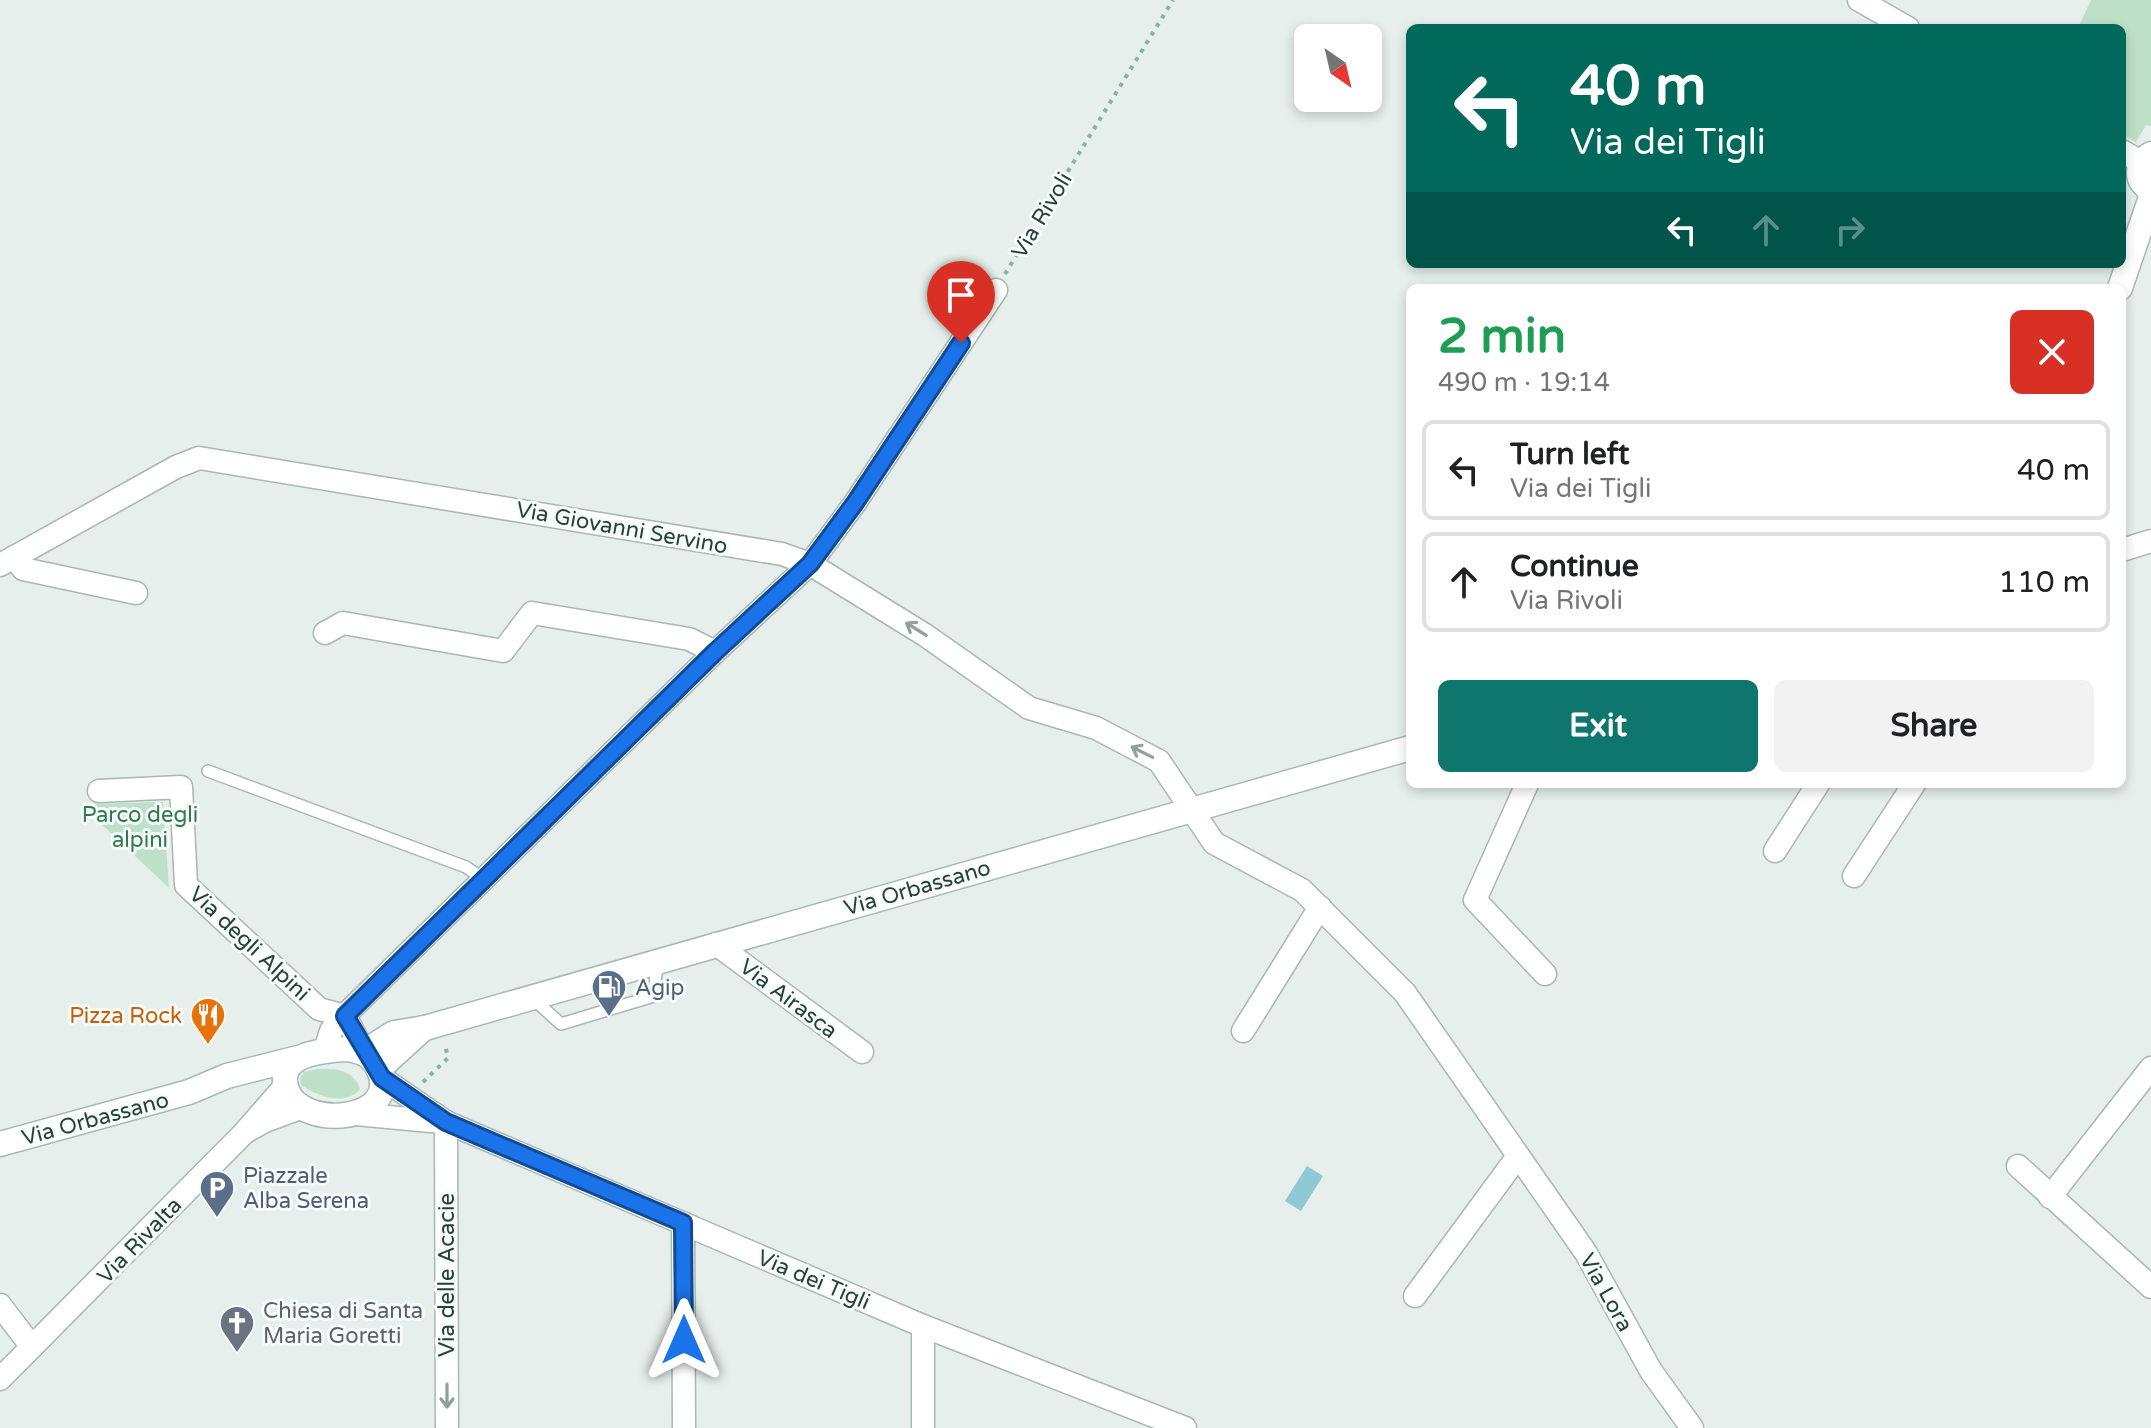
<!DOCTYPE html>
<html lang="en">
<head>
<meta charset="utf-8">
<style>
  body { margin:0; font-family:"Varela Round",sans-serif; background:#f2f2f2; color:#202124; height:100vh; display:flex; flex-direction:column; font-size:30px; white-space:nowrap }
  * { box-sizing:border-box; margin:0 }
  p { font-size:26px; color:#757577 }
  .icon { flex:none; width:44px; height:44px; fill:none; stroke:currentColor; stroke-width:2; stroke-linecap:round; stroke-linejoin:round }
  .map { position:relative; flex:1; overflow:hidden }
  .drawer { position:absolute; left:1406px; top:284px; width:720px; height:504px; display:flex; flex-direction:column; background:#fff; border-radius:12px; box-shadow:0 4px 12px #0003 }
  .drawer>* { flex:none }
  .guide { position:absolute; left:1406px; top:24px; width:720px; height:244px; border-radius:12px; box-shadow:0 4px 12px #0003; background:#00695c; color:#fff; overflow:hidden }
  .needle { width:52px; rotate:146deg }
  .fabs { position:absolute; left:1294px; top:24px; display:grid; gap:16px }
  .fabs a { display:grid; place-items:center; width:88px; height:88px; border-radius:12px; background:#fff; box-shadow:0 4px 12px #0003; font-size:40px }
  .pin { position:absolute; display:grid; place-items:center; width:68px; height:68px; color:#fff; margin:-82px -34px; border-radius:50% 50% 50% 0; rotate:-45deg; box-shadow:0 0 8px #0007 }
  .pin .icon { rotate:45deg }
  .me { position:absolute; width:88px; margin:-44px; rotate:0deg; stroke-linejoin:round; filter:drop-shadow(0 0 6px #0008) }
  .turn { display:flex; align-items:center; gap:28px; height:168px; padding:0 32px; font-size:36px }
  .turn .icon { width:104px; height:104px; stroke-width:2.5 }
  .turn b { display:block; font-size:56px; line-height:68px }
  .lanes { display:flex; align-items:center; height:76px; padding:0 32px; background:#0003; justify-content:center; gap:40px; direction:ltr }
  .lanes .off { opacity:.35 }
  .round { display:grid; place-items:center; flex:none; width:84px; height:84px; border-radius:12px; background:#f2f2f2 }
  .headline { display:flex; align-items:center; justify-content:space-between; height:136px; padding:0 32px }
  h1 { font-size:48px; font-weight:700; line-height:60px; color:#1e9e55 }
  .primary-button { display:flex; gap:16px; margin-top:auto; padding:16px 32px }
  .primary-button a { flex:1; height:92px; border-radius:12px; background:#0f766e; color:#fff; font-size:32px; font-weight:700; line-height:92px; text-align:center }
  .primary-button a+a { background:#f2f2f2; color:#202124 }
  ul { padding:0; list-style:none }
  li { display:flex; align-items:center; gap:24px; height:100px; margin:0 16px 12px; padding:0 16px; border:4px solid #e0e0e0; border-radius:12px }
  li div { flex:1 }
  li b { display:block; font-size:30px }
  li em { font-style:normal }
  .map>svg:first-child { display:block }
  .green { fill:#bfe0c8 }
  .water { fill:#8ec9d4 }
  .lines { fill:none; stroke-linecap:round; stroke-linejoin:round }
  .lane-casing { stroke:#a8b8b2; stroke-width:14 }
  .street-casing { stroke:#a8b8b2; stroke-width:25 }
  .secondary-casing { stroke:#a4bbb3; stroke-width:27 }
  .path { stroke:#86b3a5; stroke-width:4; stroke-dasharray:4 6; stroke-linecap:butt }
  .lane { stroke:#fff; stroke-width:11 }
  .street { stroke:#fff; stroke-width:22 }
  .secondary { stroke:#fff; stroke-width:24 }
  .oneway { stroke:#92a09c }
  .route-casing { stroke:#114b97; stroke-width:20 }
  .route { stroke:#1a73e8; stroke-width:14 }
  .labels { text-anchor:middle; stroke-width:6; stroke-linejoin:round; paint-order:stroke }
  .street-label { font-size:22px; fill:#24423a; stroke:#f7fbf9 }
  .park-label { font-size:22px; fill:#2d7a4b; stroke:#f7fbf9 }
  .service-label { font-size:22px; fill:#4e5e75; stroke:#f7fbf9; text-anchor:start }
  .food-label { font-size:22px; fill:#c56008; stroke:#f7fbf9; text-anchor:end }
  .worship-label { font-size:22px; fill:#5b616d; stroke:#f7fbf9; text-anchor:start }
</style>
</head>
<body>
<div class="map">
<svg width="2151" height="1428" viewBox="0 0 2151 1428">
  <rect width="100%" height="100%" fill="#e6efeb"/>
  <!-- green -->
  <g class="green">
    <polygon points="2091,0 2151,0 2151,126 2146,125 2136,142 2122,134 2122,28 2078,28"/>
    <polygon points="163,802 169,888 80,804"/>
    <path d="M317 1069C335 1068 354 1070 360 1089 345 1107 317 1096 301 1085L300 1078 304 1072Z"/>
  </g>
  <!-- water -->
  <polygon class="water" points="1307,1166 1323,1176 1301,1211 1285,1201"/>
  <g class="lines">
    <defs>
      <g id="lane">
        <polyline points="208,771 466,867 483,879"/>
        <polyline points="531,997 561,1024 654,996 657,963"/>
      </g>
      <g id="street">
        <polyline points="1859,0 1908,28"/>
        <polyline points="2122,151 2141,162"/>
        <polyline points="2122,550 2151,541"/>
        <polyline points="14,557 23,569 136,593"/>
        <polyline points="0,565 176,467 199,458 782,554 810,564 925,635 1029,708 1096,728 1159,761 1214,843 1302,890 1405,993 1586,1253 1651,1371 1692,1428"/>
        <polyline points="325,633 343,623 503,651 532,613 689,639 715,652"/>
        <polyline points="1527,784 1475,900 1545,974"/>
        <polyline points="99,791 181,787 186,885 319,1009 345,1016"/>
        <polyline points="1775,851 1818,784"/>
        <polyline points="1854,876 1914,784"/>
        <polyline points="716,944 862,1052"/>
        <polyline points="345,1016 364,1052"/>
        <polyline points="1243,1031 1320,907"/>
        <polyline points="325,1050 331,1031 335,1025 715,652 810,564 855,503 996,290"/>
        <polyline points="382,1078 446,1122 923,1326 1185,1428"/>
        <polyline points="285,1086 245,1132 265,1121 303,1107"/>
        <polyline points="356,1114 441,1122"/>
        <polyline points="446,1122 447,1428"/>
        <polyline points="2018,1166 2151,1287"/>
        <polyline points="2050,1197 2151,1068"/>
        <polyline points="683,1223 684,1428"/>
        <polyline points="1415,1296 1518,1156"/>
        <polyline points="0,1305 32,1347"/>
        <polyline points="0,1379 245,1132"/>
        <polyline points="923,1428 923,1326"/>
      </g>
      <g id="secondary">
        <path d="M2151 154C2136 163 2134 181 2151 190"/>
        <polyline points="2120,288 2151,197"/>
        <path d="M348 1049C363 1052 371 1055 378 1068 404 1121 302 1132 287 1090 274 1053 326 1050 348 1049Z"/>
        <polyline points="364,1052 394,1033 425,1028 1410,748"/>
        <polyline points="379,1069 424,1028"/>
        <polyline points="0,1144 189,1092 227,1076 298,1058"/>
      </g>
    </defs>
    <!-- lane casing -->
    <use href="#lane" class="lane-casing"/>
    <!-- street casing -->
    <use href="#street" class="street-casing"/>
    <!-- secondary casing -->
    <use href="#secondary" class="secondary-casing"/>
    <!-- path -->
    <g class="path">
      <polyline points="1005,274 1173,0"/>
      <polyline points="423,1082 448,1058 445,1045"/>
    </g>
    <!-- lane -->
    <use href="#lane" class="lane"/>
    <!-- street -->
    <use href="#street" class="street"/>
    <!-- secondary -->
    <use href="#secondary" class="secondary"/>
  </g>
  <!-- one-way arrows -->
  <defs><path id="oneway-shaft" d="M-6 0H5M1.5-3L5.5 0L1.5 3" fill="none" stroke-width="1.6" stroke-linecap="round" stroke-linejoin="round" transform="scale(2)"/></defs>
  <g class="oneway">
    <use href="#oneway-shaft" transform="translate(916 629) rotate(-148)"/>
    <use href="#oneway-shaft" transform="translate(1142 752) rotate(-153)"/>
    <use href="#oneway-shaft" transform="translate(447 1396) rotate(90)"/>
  </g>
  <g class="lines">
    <defs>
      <polyline id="route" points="684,1340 683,1223 446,1122 382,1078 345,1016 715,652 810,564 855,503 961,343"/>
    </defs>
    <!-- route casing -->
    <use href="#route" class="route-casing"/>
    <!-- route -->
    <use href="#route" class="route"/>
  </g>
  <!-- icons -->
  <defs>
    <symbol id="fuel-pin" viewBox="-11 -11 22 30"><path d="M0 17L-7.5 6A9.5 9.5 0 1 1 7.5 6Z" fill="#5c6f8a" stroke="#f7fbf9"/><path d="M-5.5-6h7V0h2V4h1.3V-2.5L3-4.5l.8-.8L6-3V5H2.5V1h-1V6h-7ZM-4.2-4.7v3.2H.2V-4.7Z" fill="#fff"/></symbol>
    <symbol id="restaurant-pin" viewBox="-11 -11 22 30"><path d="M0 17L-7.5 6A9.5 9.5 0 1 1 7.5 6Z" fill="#e8710a" stroke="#f7fbf9"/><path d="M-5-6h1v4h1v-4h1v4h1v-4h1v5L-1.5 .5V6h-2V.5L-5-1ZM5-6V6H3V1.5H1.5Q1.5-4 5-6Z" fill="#fff"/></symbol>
    <symbol id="parking-pin" viewBox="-11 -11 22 30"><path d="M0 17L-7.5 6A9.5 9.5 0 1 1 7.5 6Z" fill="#5c6f8a" stroke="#f7fbf9"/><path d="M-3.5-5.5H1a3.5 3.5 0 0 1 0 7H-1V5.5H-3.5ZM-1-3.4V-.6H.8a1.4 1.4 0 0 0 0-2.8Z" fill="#fff"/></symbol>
    <symbol id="church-pin" viewBox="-11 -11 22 30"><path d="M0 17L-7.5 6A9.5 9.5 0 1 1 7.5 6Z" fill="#6b7280" stroke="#f7fbf9"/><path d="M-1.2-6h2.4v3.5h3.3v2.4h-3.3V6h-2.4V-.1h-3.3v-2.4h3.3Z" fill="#fff"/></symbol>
  </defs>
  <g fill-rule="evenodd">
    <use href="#fuel-pin" x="589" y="967" width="40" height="54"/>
    <use href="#restaurant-pin" x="188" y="995" width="40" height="54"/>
    <use href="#parking-pin" x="197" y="1168" width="40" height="54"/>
    <use href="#church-pin" x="217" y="1303" width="40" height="54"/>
  </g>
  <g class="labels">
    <!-- street labels -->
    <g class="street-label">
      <text transform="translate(1041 215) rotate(-59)" y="8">Via Rivoli</text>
      <text transform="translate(622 527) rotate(10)" y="8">Via Giovanni Servino</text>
      <text transform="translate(917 887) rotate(-16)" y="8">Via Orbassano</text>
      <text transform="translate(250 943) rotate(43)" y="8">Via degli Alpini</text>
      <text transform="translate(789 998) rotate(37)" y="8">Via Airasca</text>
      <text transform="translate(95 1118) rotate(-15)" y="8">Via Orbassano</text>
      <text transform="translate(139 1240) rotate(-46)" y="8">Via Rivalta</text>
      <text transform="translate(446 1275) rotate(-90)" y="8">Via delle Acacie</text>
      <text transform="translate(814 1279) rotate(23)" y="8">Via dei Tigli</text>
      <text transform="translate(1607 1292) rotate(61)" y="8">Via Lora</text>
    </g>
    <!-- park labels -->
    <g class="park-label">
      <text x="140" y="822">Parco degli<tspan x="140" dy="25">alpini</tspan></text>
    </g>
    <!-- service labels -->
    <g class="service-label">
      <text x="635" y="995">Agip</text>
      <text x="243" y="1183">Piazzale<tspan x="243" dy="25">Alba Serena</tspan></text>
    </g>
    <!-- food labels -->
    <g class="food-label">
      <text x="182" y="1023">Pizza Rock</text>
    </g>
    <!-- worship labels -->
    <g class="worship-label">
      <text x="263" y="1318">Chiesa di Santa<tspan x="263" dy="25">Maria Goretti</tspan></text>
    </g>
  </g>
</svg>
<div class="fabs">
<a><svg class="needle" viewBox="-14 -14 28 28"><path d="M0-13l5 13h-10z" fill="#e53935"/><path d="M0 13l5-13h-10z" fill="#757577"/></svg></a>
</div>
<div class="pin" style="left:961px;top:343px;background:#d93025"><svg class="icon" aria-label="arrive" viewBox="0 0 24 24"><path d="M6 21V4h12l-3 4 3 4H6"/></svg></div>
<svg class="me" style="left:684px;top:1340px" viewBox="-20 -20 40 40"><path d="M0-17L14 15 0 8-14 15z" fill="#1a73e8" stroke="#fff" stroke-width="4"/></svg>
<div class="guide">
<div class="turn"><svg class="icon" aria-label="left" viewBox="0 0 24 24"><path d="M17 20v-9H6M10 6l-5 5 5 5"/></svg><div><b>40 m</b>Via dei Tigli</div></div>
<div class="lanes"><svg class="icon" aria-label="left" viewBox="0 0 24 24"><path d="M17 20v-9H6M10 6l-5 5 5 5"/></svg><svg class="icon off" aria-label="ahead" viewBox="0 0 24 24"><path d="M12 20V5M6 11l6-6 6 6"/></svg><svg class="icon off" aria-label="right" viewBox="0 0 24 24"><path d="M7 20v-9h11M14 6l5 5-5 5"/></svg></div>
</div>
<section class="drawer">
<div class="headline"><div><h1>2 min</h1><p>490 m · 19:14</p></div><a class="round" style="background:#d93025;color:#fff"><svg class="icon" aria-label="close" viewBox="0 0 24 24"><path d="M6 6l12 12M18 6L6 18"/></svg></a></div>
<ul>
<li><svg class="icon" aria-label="left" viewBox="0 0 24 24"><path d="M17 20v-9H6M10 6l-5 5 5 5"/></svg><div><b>Turn left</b><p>Via dei Tigli</p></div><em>40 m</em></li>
<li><svg class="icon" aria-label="ahead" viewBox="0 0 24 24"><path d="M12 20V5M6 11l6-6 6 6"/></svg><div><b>Continue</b><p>Via Rivoli</p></div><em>110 m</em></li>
</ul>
<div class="primary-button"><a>Exit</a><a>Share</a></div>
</section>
</div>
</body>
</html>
